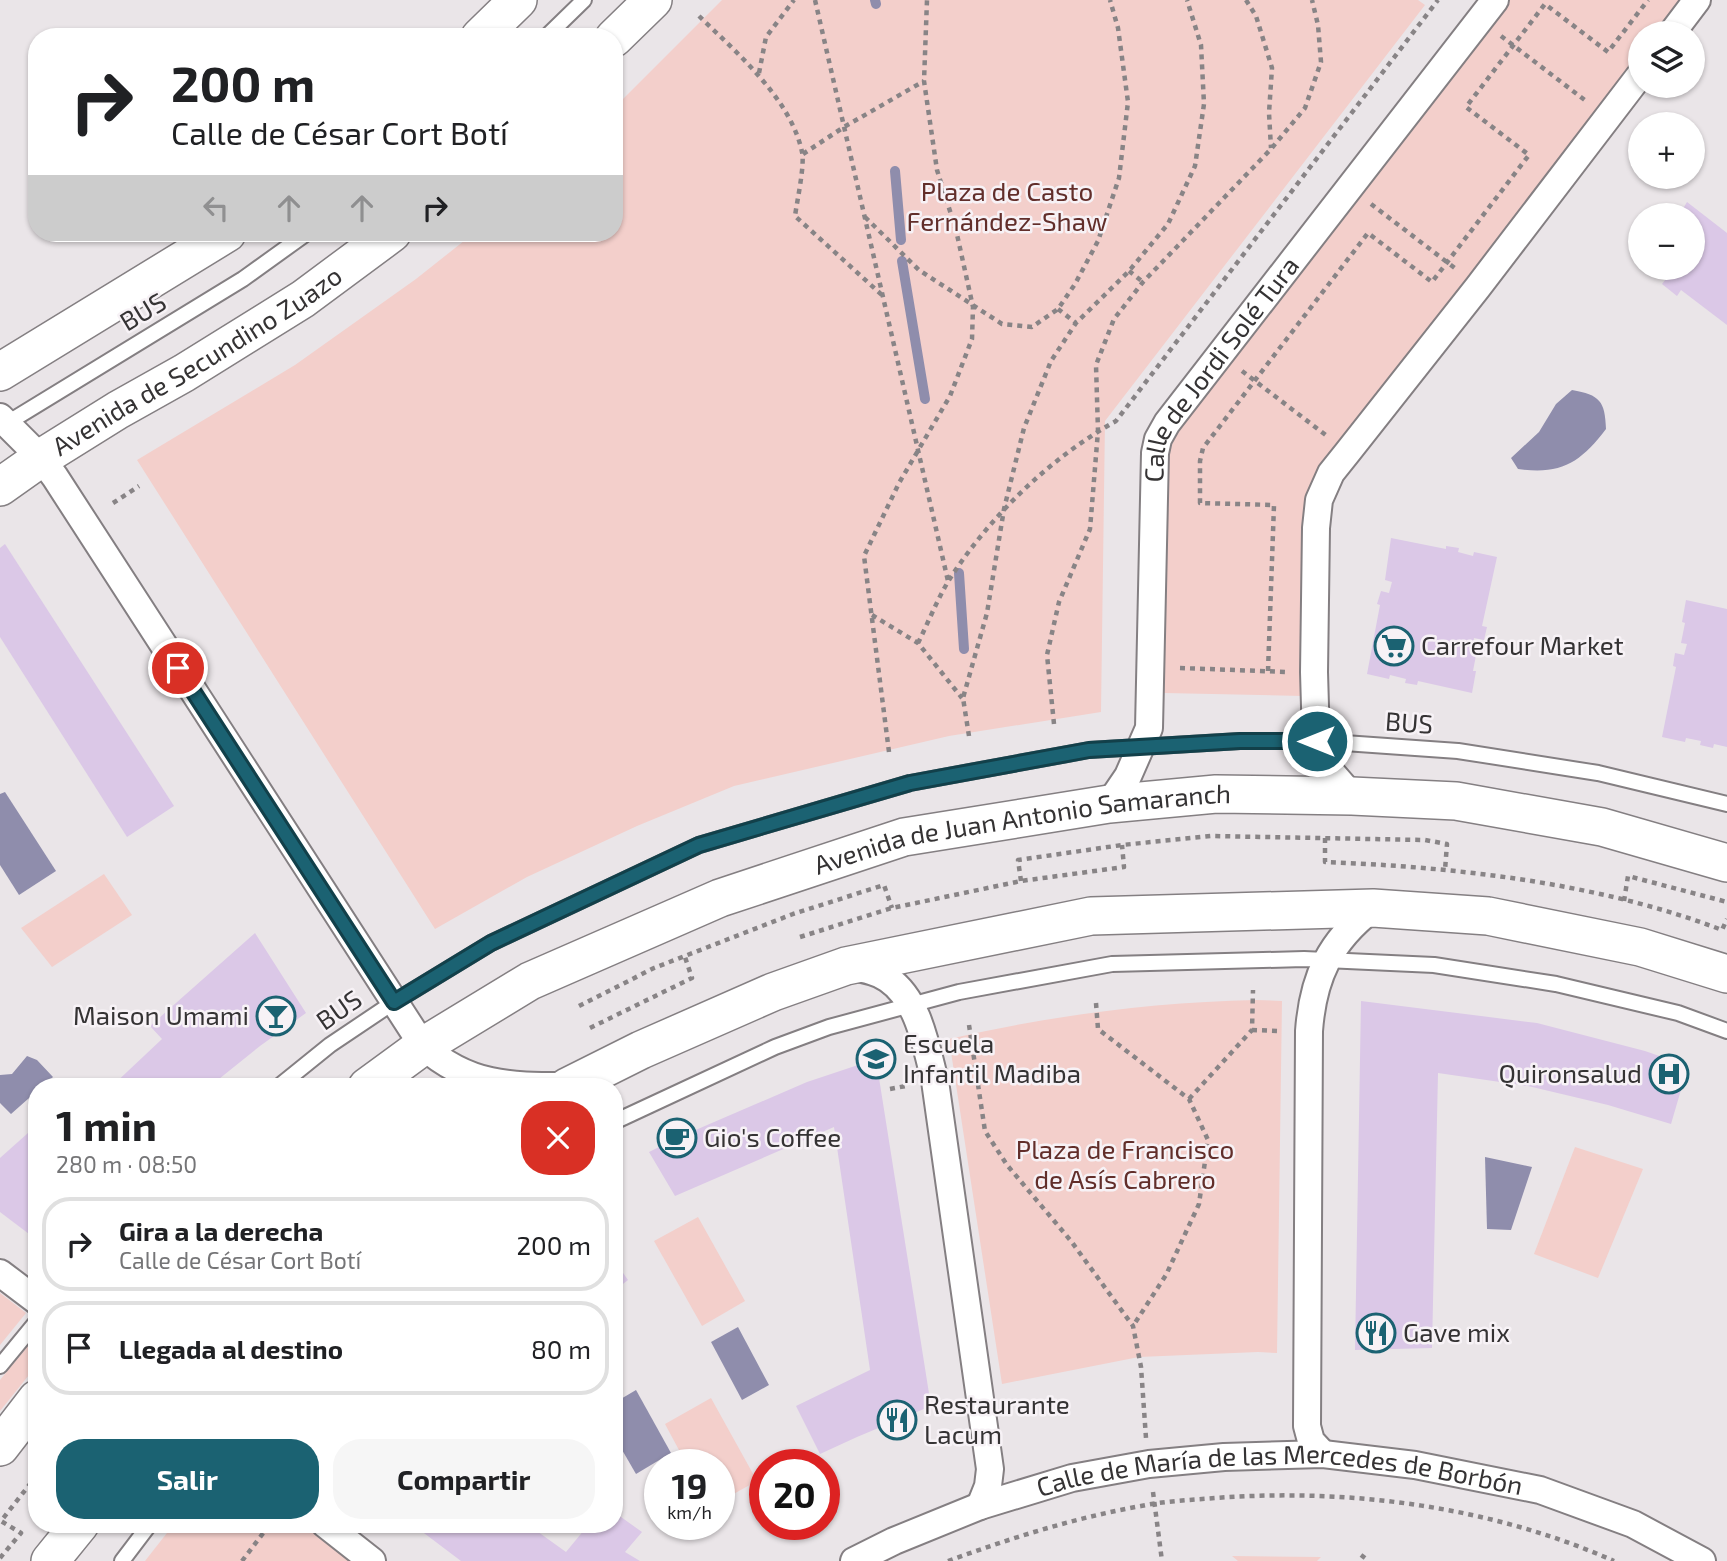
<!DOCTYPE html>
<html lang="es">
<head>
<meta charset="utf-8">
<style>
  body { margin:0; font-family:"Exo 2",sans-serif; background:#f6f6f6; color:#202124; height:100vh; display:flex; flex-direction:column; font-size:26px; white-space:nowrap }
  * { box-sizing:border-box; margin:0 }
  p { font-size:23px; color:#757577 }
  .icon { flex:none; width:38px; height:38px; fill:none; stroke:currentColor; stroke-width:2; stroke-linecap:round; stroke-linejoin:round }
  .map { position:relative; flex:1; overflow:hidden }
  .panel { position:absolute; left:28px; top:1078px; width:595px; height:455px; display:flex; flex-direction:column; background:#fff; border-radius:28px; box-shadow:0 2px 5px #0004 }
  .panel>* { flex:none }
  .banner { position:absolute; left:28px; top:28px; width:595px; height:214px; border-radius:28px; box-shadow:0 2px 5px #0004; background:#fff; color:#202124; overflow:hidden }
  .buttons { position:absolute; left:1628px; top:21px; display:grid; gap:14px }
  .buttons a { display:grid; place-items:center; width:77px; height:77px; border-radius:50%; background:#fff; box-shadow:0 2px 5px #0004; font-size:35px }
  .speed { position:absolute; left:644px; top:1449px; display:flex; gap:14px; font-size:35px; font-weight:700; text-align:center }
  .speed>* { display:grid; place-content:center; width:91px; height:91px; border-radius:50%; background:#fff; box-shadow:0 2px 5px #0004; line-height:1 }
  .speed small { font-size:18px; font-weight:400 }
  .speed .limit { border:10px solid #d22; background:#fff; color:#111 }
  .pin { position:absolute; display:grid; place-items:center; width:60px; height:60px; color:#fff; margin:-30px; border:4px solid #fff; border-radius:50%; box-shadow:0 2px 7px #0007 }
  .me { position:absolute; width:77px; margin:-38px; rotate:270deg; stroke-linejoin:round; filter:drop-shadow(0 0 5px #0008) }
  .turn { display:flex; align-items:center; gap:24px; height:147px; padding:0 28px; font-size:32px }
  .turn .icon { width:91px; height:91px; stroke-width:2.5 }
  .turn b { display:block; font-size:49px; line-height:60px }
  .lanes { display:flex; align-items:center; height:66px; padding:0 28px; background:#0003; justify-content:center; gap:35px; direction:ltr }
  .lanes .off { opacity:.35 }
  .round { display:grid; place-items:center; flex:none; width:74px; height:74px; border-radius:28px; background:#f6f6f6 }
  .summary { display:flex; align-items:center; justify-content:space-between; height:119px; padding:0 28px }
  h1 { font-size:42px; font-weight:700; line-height:52px }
  .button { display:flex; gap:14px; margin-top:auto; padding:14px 28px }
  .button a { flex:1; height:80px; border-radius:28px; background:#1b6272; color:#fff; font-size:28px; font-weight:700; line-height:80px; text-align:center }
  .button a+a { background:#f6f6f6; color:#202124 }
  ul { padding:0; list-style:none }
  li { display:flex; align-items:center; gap:21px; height:94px; margin:0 14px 10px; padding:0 14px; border:4px solid #e0e0e0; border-radius:28px }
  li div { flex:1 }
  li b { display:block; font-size:26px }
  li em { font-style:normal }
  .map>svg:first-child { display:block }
  .green { fill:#f3cfcb }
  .water { fill:#8f8dac }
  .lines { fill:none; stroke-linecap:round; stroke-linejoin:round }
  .stream { stroke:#8f8dac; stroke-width:10 }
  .building { fill:#dbc8e7 }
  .lane-casing { stroke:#847f82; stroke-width:18 }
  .street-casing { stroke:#847f82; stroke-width:30 }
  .secondary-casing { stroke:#847f82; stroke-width:40 }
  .path { stroke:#888486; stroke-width:4.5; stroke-dasharray:5 5; stroke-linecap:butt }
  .lane { stroke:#fff; stroke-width:14 }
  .street { stroke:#fff; stroke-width:26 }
  .secondary { stroke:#fff; stroke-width:37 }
  .route-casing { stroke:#12404a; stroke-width:18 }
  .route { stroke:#1b6272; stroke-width:12 }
  .labels { text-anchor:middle; stroke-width:5; stroke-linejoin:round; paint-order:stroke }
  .park-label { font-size:26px; fill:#622e2a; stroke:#f7f2f6 }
  .street-label { font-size:26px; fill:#353334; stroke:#f7f2f6 }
  .poi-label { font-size:26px; fill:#353334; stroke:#f7f2f6; text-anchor:start }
</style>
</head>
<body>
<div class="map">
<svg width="1727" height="1561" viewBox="0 0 1727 1561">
  <rect width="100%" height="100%" fill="#eae5e8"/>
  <!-- green -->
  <g class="green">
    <polygon points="722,0 1418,0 1425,5 1105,421 1101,712 949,736 734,786 637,826 527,877 435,929 137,460 295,365 416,279 474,233 614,233 614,108"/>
    <polygon points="1508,0 1683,0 1658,33 1640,33 1640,57 1323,469 1303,696 1164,693 1167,462 1175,434 1208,386"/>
    <polygon points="104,874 132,915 52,967 21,928"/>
    <path d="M1256 1000 1282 1001 1277 1353 1258 1352 1139 1357 1002 1384 949 1039C1050 1016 1152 1002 1256 1000Z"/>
    <polygon points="1575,1147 1643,1169 1598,1278 1534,1254"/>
    <polygon points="698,1217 745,1301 702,1326 654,1241"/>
    <polygon points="0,1293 26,1313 0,1345"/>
    <polygon points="37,1335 37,1365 0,1411 0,1380"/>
    <polygon points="711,1398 757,1481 719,1502 719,1465 687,1465 665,1424"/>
    <polygon points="174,1524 304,1524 351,1561 145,1561"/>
    <polygon points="1232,1556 1321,1557 1317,1561 1238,1561"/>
  </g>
  <!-- water -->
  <g class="water">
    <path d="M1572 390C1600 395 1605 401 1606 429 1580 463 1561 475 1518 469L1511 458 1539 432 1556 404Z"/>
    <polygon points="5,792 56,871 19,895 0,865 0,794"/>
    <polygon points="27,1056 37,1060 53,1077 42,1087 37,1087 37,1091 11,1114 0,1103 0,1075 12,1074"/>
    <polygon points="1485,1157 1532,1167 1511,1230 1487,1229"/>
    <polygon points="738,1327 769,1385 742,1400 711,1342"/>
    <polygon points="636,1390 671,1453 636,1474 614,1436 614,1403"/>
  </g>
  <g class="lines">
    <!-- stream -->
    <g class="stream">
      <polyline points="875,0 876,4"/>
      <polyline points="895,171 901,240"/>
      <polyline points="902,261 925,399"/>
      <polyline points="959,573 964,649"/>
    </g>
  </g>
  <!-- building -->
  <g class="building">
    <polygon points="1687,202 1727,233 1727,325 1681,290 1677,296 1662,284 1666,279 1651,268 1692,268 1692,215 1675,215 1679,210 1681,212"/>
    <polygon points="1640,236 1640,259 1629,250"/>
    <polygon points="1391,538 1446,549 1446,546 1459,548 1458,552 1473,556 1474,552 1497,557 1482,626 1487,627 1484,640 1474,638 1472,649 1477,650 1473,671 1476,671 1472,693 1418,681 1417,685 1405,683 1406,679 1390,675 1389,679 1367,674 1380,605 1377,604 1381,591 1389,593 1392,582 1385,580"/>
    <polygon points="5,544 174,806 127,837 0,637 0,548"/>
    <polygon points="1686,600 1727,609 1727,747 1714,744 1713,748 1700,745 1701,741 1686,738 1685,742 1662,737 1676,667 1673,666 1675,653 1684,655 1687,644 1681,643 1685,623 1682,622"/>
    <polygon points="255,933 306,1013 260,1046 209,1087 111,1087 162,1039 150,1026"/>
    <polygon points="1361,1001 1537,1023 1645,1051 1688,1066 1671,1124 1608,1105 1528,1086 1438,1073 1432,1348 1355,1350"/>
    <polygon points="876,1059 931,1406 857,1437 820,1454 796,1406 870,1370 834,1127 675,1196 649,1152 677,1138 807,1082"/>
    <polygon points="37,1125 37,1240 0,1212 0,1158"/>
    <polygon points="614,1260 628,1280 614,1291"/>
    <polygon points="614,1512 642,1532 625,1552 640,1561 461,1561 412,1524 527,1524 566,1552 589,1524 614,1524"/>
  </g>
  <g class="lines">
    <defs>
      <g id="lane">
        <polyline points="546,37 584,0"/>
        <polyline points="4,425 243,279 307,233"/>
        <polyline points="278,1087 330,1045 394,1002 491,943 699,845 910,783 1089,750 1240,741 1316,741 1458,751 1598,773 1727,804"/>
        <polyline points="614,1122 775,1047 829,1027 959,992 1112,964 1304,959 1434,965 1556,984 1678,1013 1727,1031"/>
        <polyline points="0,1366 37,1321"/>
        <polyline points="122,1561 150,1524"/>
      </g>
      <g id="street">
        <polyline points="1672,33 1697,0"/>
        <path d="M0 417 41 458 55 477 423 1046C470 1087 511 1086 569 1086"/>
        <polyline points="1352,796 1332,773 1316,741 1314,672 1316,528 1319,500 1331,473 1347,453 1478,287 1640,75"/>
        <path id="s1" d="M1109 804 1128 776 1149 728 1155 453 1158 439 1167 423 1495 0"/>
        <path d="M851 967C863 969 877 971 888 979 919 1000 926 1047 935 1081L990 1469 988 1486 980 1506"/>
        <polyline points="0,1273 37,1301"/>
        <path d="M1323 1454 1311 1441 1307 1426 1309 1031C1313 977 1330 941 1373 908"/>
        <polyline points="325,1524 372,1561"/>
        <path id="s2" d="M854 1561 894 1541 980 1506 1072 1478 1149 1464 1224 1457 1323 1454 1415 1465 1540 1490 1633 1524 1702 1561"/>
      </g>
      <g id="secondary">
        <polyline points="480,37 518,0"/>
        <polyline points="614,38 653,0"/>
        <polyline points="0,372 227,233"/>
        <path id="s3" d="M0 487 41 458 118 410 184 373 303 299 392 233"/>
        <path id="s4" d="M367 1087 423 1046 530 981 720 898 904 837 1109 804 1216 794 1352 796 1456 801 1602 827 1727 863"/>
        <polyline points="567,1087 641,1050 773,992 846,966 1091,916 1373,908 1488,916 1640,947 1727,974"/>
        <polyline points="0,1447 37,1399"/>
        <polyline points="50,1561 80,1524"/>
      </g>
    </defs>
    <!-- lane casing -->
    <use href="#lane" class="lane-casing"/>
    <!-- street casing -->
    <use href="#street" class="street-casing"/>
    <!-- secondary casing -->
    <use href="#secondary" class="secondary-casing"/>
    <!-- path -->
    <g class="path">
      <polyline points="815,0 948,581"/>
      <polyline points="1246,0 1256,16 1272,68 1269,113 1271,148"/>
      <path d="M699 16C737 53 791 99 802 152 805 165 797 201 795 216L883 296"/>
      <polyline points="1501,36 1586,101"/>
      <polyline points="759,73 766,37 794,0"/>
      <polyline points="803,154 844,127 924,81"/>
      <polyline points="1371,204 1456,269"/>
      <polyline points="865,217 919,270 1002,324 1032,327 1058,309 1075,284 1098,241 1119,178 1128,102 1118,28 1110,0"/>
      <polyline points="1129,271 1143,282"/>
      <polyline points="1058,309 1076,323"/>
      <polyline points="1242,371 1327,436"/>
      <polyline points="113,503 139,486"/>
      <polyline points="872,615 918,643 962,698"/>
      <path d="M918 643C928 623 937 600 949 580 990 516 1050 458 1116 421L1438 0"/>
      <polyline points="1180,668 1287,672"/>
      <polyline points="1268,671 1274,505 1200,503 1200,461 1203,448 1368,233 1432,282 1529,155 1466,107 1545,4 1608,52 1648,0"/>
      <polyline points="1054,724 1047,655 1059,602 1090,529 1098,431 1096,365 1114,319 1143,282 1271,149 1305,108 1321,62 1318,25 1312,0"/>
      <polyline points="969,736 963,698 987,613 1004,509 1024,428 1051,361 1076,323 1129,271 1168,224 1195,166 1204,104 1201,45 1187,0"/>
      <polyline points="889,752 864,556 899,483 950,396 972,339 973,307 956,230 937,170 924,81 927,0"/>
      <path d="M1325 838V862C1455 867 1600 883 1722 930L1727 919"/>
      <polyline points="1021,881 1018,860 1122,845 1211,836 1425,840 1447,844 1445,870"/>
      <polyline points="1624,901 1628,876 1727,902"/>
      <polyline points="800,937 892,908 1021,881 1124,867 1122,845"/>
      <polyline points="1096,1003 1098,1029 1189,1099 1208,1140 1199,1204 1166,1275 1133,1326"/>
      <polyline points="579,1006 654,968 793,914 884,885 892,908"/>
      <polyline points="969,1025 985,1131 1007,1165 1071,1241 1133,1326 1141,1367 1146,1438"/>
      <polyline points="590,1028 692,978 685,957"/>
      <polyline points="1252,1030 1280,1031"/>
      <polyline points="890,1089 906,1086"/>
      <polyline points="1189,1099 1252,1030 1253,990"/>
      <polyline points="1153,1492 1162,1561"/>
      <polyline points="1361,1555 1369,1561"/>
      <polyline points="0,1558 21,1533 1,1521 37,1475"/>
      <polyline points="242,1561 270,1524"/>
      <path d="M948 1561C1011 1538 1074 1518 1141 1506 1165 1501 1190 1500 1215 1498 1349 1488 1490 1506 1614 1561"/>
    </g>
    <!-- lane -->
    <use href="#lane" class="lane"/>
    <!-- street -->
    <use href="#street" class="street"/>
    <!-- secondary -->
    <use href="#secondary" class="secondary"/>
  </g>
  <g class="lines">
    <defs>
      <polyline id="route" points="178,668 394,1002 491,943 699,845 910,783 1089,750 1240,741 1317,741"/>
    </defs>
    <!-- route casing -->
    <use href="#route" class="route-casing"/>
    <!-- route -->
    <use href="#route" class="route"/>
  </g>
  <!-- icons -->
  <defs>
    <symbol id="supermarket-ring" viewBox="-11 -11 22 22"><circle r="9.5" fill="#f7f2f6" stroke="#1b6272" stroke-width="1.5"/><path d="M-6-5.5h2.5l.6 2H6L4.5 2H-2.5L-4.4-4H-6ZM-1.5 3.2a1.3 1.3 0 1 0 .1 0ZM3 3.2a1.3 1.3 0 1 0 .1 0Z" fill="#1b6272"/></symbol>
    <symbol id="bar-ring" viewBox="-11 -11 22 22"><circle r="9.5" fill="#f7f2f6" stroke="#1b6272" stroke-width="1.5"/><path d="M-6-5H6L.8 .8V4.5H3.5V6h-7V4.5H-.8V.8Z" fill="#1b6272"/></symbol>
    <symbol id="school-ring" viewBox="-11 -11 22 22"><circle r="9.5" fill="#f7f2f6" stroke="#1b6272" stroke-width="1.5"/><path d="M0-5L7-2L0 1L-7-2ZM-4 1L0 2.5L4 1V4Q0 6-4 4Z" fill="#1b6272"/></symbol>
    <symbol id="hospital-ring" viewBox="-11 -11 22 22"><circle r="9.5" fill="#f7f2f6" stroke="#1b6272" stroke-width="1.5"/><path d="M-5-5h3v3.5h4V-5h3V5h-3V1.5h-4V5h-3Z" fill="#1b6272"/></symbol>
    <symbol id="cafe-ring" viewBox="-11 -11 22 22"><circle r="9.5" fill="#f7f2f6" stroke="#1b6272" stroke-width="1.5"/><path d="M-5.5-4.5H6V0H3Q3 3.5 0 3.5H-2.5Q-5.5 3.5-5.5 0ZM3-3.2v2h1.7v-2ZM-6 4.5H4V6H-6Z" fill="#1b6272"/></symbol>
    <symbol id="restaurant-ring" viewBox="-11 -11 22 22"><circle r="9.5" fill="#f7f2f6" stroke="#1b6272" stroke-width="1.5"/><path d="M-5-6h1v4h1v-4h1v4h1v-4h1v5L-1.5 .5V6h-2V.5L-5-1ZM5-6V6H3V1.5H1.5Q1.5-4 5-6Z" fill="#1b6272"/></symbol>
  </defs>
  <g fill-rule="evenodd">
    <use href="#supermarket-ring" x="1372" y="624" width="44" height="44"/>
    <use href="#bar-ring" x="254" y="994" width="44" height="44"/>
    <use href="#school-ring" x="854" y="1037" width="44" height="44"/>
    <use href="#hospital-ring" x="1647" y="1052" width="44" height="44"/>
    <use href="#cafe-ring" x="655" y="1116" width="44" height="44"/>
    <use href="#restaurant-ring" x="1354" y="1311" width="44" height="44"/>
    <use href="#restaurant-ring" x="875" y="1398" width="44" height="44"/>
  </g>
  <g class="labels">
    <!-- park labels -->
    <g class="park-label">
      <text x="1007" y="201">Plaza de Casto<tspan x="1007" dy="30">Fernández-Shaw</tspan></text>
      <text x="1125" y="1159">Plaza de Francisco<tspan x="1125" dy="30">de Asís Cabrero</tspan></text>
    </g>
    <!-- street labels -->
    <g class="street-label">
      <text transform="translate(143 312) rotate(-31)" y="9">BUS</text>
      <text dy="9" stroke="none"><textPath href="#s3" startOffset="234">Avenida de Secundino Zuazo</textPath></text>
      <text dy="9" stroke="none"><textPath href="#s1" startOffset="466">Calle de Jordi Solé Tura</textPath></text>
      <text transform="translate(1409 723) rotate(4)" y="9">BUS</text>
      <text dy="9" stroke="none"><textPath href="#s4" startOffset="714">Avenida de Juan Antonio Samaranch</textPath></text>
      <text transform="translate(339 1010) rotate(-35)" y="9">BUS</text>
      <text dy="9" stroke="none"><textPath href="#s2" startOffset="443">Calle de María de las Mercedes de Borbón</textPath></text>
    </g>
    <!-- poi labels -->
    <g class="poi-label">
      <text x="1421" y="655">Carrefour Market</text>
      <text x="249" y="1025" text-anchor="end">Maison Umami</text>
      <text x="903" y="1053">Escuela<tspan x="903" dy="30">Infantil Madiba</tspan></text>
      <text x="1642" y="1083" text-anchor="end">Quironsalud</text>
      <text x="704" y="1147">Gio's Coffee</text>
      <text x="1403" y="1342">Gave mix</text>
      <text x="924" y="1414">Restaurante<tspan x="924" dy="30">Lacum</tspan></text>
    </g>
  </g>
</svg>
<div class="buttons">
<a><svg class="icon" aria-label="layers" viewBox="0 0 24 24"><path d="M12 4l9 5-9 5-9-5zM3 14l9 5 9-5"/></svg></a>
<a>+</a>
<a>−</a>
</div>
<div class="speed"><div>19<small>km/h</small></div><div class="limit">20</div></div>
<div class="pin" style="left:178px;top:668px;background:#d93025"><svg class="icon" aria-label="arrive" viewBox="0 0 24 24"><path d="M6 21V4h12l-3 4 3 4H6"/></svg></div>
<svg class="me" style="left:1317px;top:741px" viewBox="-20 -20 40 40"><circle r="17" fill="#1b6272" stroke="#fff" stroke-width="3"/><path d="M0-11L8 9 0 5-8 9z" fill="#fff"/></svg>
<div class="banner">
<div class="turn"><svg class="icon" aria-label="right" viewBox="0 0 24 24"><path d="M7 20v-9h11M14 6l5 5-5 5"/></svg><div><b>200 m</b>Calle de César Cort Botí</div></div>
<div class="lanes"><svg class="icon off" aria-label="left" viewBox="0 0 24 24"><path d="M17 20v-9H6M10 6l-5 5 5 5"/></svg><svg class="icon off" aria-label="ahead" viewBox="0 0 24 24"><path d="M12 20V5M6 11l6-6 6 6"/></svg><svg class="icon off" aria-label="ahead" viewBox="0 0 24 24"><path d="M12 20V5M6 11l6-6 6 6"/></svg><svg class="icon" aria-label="right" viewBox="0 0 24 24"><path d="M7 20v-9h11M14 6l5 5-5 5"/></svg></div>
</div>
<section class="panel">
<div class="summary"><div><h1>1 min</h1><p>280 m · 08:50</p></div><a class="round" style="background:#d93025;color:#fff"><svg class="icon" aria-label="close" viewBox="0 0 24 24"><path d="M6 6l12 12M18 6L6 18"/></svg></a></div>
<ul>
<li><svg class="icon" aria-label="right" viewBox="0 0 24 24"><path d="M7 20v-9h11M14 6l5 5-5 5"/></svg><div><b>Gira a la derecha</b><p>Calle de César Cort Botí</p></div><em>200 m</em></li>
<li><svg class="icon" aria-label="arrive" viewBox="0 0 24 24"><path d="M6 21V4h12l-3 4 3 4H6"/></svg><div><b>Llegada al destino</b></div><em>80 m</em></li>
</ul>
<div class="button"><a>Salir</a><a>Compartir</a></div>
</section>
</div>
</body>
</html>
